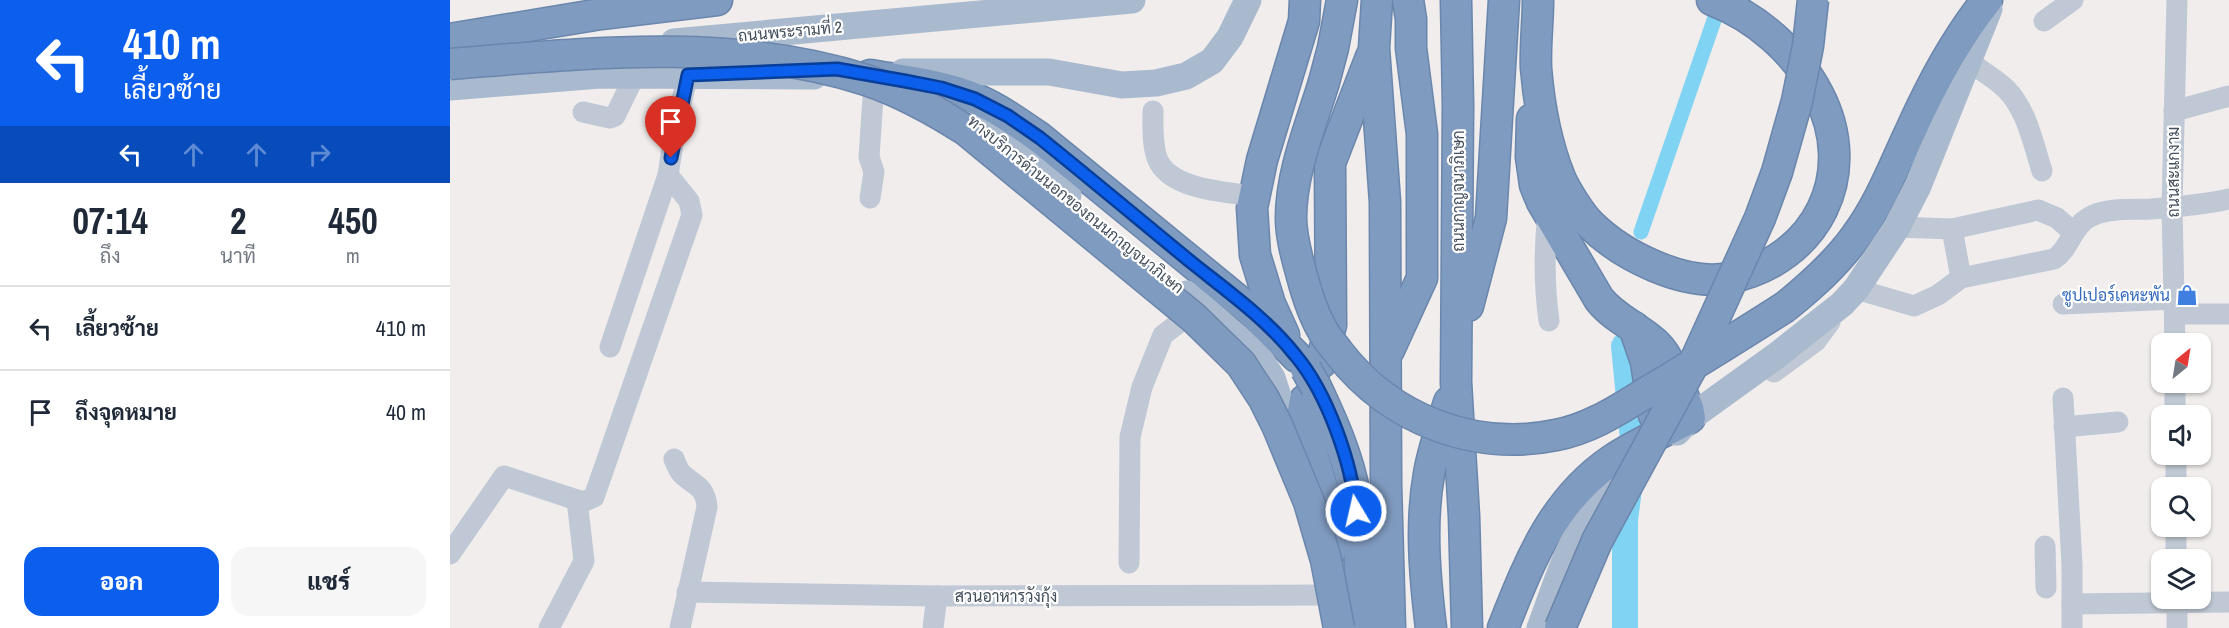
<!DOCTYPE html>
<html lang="th">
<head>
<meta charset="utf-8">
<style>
  body { margin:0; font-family:"Archivo Narrow",Sarabun,sans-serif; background:#f6f6f7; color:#1f2937; height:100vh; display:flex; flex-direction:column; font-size:22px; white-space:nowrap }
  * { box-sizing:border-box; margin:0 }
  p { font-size:20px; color:#747a83 }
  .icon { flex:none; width:33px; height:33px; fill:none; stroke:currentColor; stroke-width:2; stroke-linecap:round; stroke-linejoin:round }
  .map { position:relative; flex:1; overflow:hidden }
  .sheet { display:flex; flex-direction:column; background:#fff; width:450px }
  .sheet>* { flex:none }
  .top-card { background:#0b5fec; color:#fff; overflow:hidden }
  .needle { width:39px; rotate:30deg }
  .buttons { position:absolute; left:1701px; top:333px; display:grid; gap:12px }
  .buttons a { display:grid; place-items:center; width:60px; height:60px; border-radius:12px; background:#fff; box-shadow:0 2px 4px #0004; font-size:30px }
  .pin { position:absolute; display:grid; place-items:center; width:51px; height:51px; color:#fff; margin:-62px -26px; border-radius:50% 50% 50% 0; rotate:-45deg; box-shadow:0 0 6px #0007 }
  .pin .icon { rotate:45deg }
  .me { position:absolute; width:66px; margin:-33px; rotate:351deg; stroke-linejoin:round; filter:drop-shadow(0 0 4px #0008) }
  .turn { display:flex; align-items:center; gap:21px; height:126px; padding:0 24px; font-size:27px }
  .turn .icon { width:78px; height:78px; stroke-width:2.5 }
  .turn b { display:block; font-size:42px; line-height:51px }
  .lanes { display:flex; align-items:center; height:57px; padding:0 24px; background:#0003; justify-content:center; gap:30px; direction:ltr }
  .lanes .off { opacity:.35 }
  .eta { display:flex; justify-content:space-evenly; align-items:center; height:102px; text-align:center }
  .eta b { font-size:36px; font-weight:800; line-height:42px }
  .button { display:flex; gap:12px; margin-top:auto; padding:12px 24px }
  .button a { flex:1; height:69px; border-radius:18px; background:#0b5fec; color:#fff; font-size:24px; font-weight:800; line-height:69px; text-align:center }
  .button a+a { background:#f6f6f7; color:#1f2937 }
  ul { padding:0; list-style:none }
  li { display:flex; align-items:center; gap:18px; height:84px; padding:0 24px; border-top:2px solid #e0e1e3 }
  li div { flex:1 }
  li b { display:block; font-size:22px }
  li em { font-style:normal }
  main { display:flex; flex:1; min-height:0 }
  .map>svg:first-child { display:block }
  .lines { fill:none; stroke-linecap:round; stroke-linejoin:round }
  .canal { stroke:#80d3f2; stroke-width:15 }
  .river { stroke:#80d3f2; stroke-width:26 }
  .highway-casing { stroke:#6b86ac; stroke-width:33 }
  .minor { stroke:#bfc8d4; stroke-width:21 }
  .major { stroke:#aabace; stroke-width:27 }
  .highway { stroke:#809bc0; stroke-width:30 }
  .highway-bridge-casing { stroke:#6b86ac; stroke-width:33; stroke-linecap:butt }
  .highway-bridge { stroke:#809bc0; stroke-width:30 }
  .route-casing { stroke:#073e99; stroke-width:15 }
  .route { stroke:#0b5fec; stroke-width:10 }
  .labels { text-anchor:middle; stroke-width:4.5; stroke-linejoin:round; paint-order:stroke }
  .street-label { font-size:16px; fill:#444f5c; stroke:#fff }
  .shop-label { font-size:16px; fill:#366cbe; stroke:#fff; text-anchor:end }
</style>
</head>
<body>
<main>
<section class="sheet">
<div class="top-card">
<div class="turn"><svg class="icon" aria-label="left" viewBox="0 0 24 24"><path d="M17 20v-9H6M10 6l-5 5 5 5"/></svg><div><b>410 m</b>เลี้ยวซ้าย</div></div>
<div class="lanes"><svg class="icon" aria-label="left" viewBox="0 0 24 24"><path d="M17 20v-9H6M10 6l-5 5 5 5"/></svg><svg class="icon off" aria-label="ahead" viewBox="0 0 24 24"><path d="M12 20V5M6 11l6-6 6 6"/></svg><svg class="icon off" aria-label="ahead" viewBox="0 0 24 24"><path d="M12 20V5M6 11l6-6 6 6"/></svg><svg class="icon off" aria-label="right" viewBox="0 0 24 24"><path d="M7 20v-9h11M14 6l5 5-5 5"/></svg></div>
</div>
<div class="eta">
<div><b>07:14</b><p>ถึง</p></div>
<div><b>2</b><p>นาที</p></div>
<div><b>450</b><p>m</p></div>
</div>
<ul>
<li><svg class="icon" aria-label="left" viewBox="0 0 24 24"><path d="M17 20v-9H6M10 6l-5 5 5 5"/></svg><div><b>เลี้ยวซ้าย</b></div><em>410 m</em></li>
<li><svg class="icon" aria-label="arrive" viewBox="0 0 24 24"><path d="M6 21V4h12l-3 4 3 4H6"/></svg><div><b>ถึงจุดหมาย</b></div><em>40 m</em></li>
</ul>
<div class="button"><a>ออก</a><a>แชร์</a></div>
</section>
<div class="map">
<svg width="1779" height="628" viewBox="0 0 1779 628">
  <rect width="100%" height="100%" fill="#f0edec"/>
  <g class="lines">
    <!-- canal -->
    <polyline class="canal" points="1191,232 1271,0"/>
    <!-- river -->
    <polyline class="river" points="1174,346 1184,450 1175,520 1175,628"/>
    <defs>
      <g id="highway">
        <polyline points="927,0 924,48 935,202 936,484 940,628"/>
        <polyline points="1006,0 1008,105 1006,382 1014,516 1017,628"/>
        <path d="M1088 0C1088 22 1085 46 1086 68 1089 105 1096 143 1110 178 1115 190 1131 215 1140 224 1171 255 1234 287 1279 278 1367 260 1410 174 1368 94 1346 52 1307 17 1262 0"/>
        <polyline points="0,39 151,14 267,0"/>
        <path d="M420 75C455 81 492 85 526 99 549 109 570 124 590 138L800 310 847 357"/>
        <polyline points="874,82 883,48 892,0"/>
        <polyline points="1018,306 1041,218 1054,0"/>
        <path d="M1335 307C1361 286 1386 264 1406 236 1430 204 1444 166 1461 130 1482 84 1505 40 1537 0"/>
        <polyline points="1184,327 1196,362 1204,415"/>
        <polyline points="834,335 820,304 805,255 802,208 812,160 854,21 855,0"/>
        <polyline points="939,350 972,278 972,134 961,48 961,19 958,0"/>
        <polyline points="871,363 881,325 880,163 921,57"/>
        <path d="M866 387C882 421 898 456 905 495 912 538 909 584 910 628"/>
        <polyline points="855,400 853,411 854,424 877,505 880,552"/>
        <path d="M981 628C975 578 970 524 979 474 983 449 992 426 999 402"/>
        <path d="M1053 628C1079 563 1102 501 1162 460 1186 444 1214 432 1240 418L1238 408C1228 385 1221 354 1200 339 1183 325 1163 317 1149 299L1092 202 1085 185 1081 157 1082 119"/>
      </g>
    </defs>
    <!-- highway casing -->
    <use href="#highway" class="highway-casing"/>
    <!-- minor -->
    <g class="minor">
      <polyline points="1594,21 1623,0"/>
      <path d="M1518 61C1530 70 1545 78 1556 89 1577 110 1583 143 1592 171"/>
      <path d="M703 111C703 126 702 143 707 158 719 190 776 192 804 196"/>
      <polyline points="1724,111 1779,96"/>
      <polyline points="133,112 160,118 165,116 185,75"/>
      <polyline points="420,198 424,172 419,157 424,83"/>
      <path d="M1098 213C1094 249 1094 285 1099 321"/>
      <polyline points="1447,227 1502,229 1588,210 1607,218 1623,232"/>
      <polyline points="1502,229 1511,278"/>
      <path d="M1406 289 1464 306 1488 295 1511 278 1604 259C1620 249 1621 228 1638 218 1655 207 1682 210 1701 209 1727 207 1753 205 1779 199"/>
      <polyline points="1613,304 1725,299"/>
      <polyline points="1725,314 1779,314"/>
      <polyline points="1725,344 1722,207 1727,0"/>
      <polyline points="160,347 218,175 226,124 238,75"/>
      <polyline points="1324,372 1366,341 1380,322"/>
      <polyline points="1725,382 1725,416"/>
      <polyline points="1613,398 1622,565 1622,628"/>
      <polyline points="1614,427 1668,422"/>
      <polyline points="1726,454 1726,488"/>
      <path d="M224 459C226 464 228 469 231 473 244 486 255 485 257 507L230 628"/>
      <polyline points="1726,526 1726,560"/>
      <polyline points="1595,546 1596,588"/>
      <polyline points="0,554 54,476 133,502 144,497 242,215 239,201 218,175"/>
      <polyline points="679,563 680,437 692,387 713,335 751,306"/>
      <polyline points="237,592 487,596 874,595"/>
      <polyline points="1727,598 1727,628"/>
      <polyline points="1622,604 1779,602"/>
      <polyline points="99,628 134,561 127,500"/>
      <polyline points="483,628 487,596"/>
    </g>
    <!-- major -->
    <g class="major">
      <polyline points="224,42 682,0"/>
      <polyline points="453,72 599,72 672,85 706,83 736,76 762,61 780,37 798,0"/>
      <polyline points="0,87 150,75 364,76"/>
      <polyline points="526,121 618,195"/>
      <polyline points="737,294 808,356 822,378 838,427"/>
      <polyline points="1227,432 1240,418 1326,356 1392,304 1406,289 1447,227 1468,186 1539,9"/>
      <path d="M1090 628C1114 564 1128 507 1186 466"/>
    </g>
    <!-- highway -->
    <use href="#highway" class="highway"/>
    <defs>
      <g id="highway-bridge">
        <path d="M0 64C137 53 282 37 416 80 452 92 486 111 517 131L744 318 791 364 814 399 827 425 859 502 876 560 889 628"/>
        <path d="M874 82C861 125 841 172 841 218 841 237 847 258 852 276 857 295 863 314 873 331 877 339 884 346 889 353 940 419 1024 452 1106 435 1143 428 1172 407 1204 388 1248 362 1291 335 1335 307"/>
        <polyline points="856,369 866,387"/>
        <polyline points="1110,628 1147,541 1246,359 1310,218 1327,172 1347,101 1358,46 1363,0"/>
      </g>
    </defs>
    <!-- highway-bridge casing -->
    <use href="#highway-bridge" class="highway-bridge-casing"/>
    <!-- highway-bridge -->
    <use href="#highway-bridge" class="highway-bridge"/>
  </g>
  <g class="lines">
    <defs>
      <path id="route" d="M221 158 238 75 387 69 455 81 491 88 525 99 558 116 590 138C641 179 691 221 741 262 777 291 817 319 846 356 877 393 902 463 906 511"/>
    </defs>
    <!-- route casing -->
    <use href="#route" class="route-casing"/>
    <!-- route -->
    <use href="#route" class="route"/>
  </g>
  <!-- icons -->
  <defs>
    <symbol id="shop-bare" viewBox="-9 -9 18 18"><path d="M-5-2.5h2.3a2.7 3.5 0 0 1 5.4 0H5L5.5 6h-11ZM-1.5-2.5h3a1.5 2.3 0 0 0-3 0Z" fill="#3f7fe0" stroke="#fff" stroke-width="2.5" paint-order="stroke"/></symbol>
  </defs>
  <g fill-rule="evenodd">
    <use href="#shop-bare" x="1722" y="280" width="30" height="30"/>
  </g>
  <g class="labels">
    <!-- street labels -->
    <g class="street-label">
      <text transform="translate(340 31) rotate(-5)" y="6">ถนนพระรามที่ 2</text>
      <text transform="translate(1723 172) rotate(-90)" y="6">ถนนสะแกงาม</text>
      <text transform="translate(1008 191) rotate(-90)" y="6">ถนนกาญจนาภิเษก</text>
      <text transform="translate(626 204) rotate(39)" y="6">ทางบริการด้านนอกของถนนกาญจนาภิเษก</text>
      <text x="556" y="602">สวนอาหารวังกุ้ง</text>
    </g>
    <!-- shop labels -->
    <g class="shop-label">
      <text x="1720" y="301">ซูปเปอร์เคหะพัน</text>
    </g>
  </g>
</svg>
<div class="buttons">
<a><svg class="needle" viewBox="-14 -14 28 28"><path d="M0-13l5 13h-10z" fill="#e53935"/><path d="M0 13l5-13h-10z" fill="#747a83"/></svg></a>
<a><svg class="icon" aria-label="sound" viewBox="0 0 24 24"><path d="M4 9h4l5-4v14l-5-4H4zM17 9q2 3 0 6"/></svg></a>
<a><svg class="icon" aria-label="search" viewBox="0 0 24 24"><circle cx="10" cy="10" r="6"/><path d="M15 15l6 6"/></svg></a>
<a><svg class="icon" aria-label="layers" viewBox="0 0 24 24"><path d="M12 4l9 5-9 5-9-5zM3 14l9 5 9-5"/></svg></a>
</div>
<div class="pin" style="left:221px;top:158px;background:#d93025"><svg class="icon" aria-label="arrive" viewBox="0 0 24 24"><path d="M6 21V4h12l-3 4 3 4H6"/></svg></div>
<svg class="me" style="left:906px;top:511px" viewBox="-20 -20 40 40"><circle r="17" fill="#0b5fec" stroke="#fff" stroke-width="3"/><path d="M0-11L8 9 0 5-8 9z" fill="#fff"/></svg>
</div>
</main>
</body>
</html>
